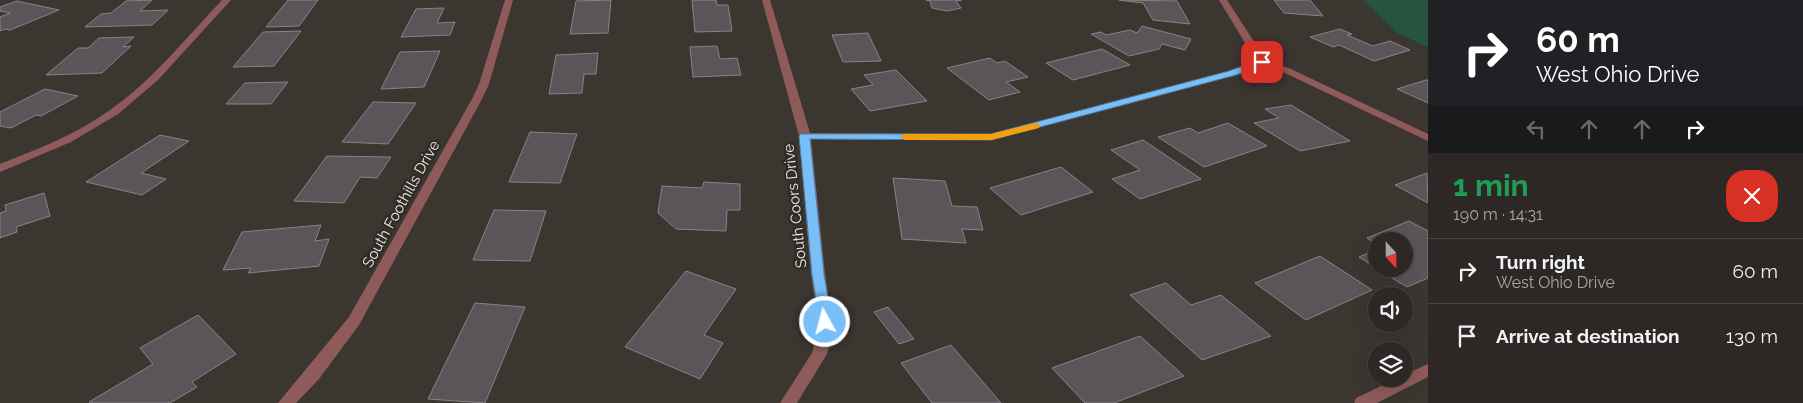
<!DOCTYPE html>
<html lang="en">
<head>
<meta charset="utf-8">
<style>
  body { margin:0; font-family:Raleway,sans-serif; background:#393432; color:#f1f3f6; height:100vh; display:flex; flex-direction:column; font-size:19px; white-space:nowrap }
  * { box-sizing:border-box; margin:0 }
  p { font-size:16px; color:#a7a6a7 }
  .icon { flex:none; width:28px; height:28px; fill:none; stroke:currentColor; stroke-width:2; stroke-linecap:round; stroke-linejoin:round }
  .map { position:relative; flex:1; overflow:hidden }
  .details { display:flex; flex-direction:column; background:#2d2825; width:375px }
  .details>* { flex:none }
  .hud { background:#202124; color:#fff; overflow:hidden }
  .needle { width:32px; rotate:159deg }
  .controls { position:absolute; left:1368px; top:232px; display:grid; gap:10px }
  .controls a { display:grid; place-items:center; width:45px; height:45px; border-radius:50%; background:#2d2825; box-shadow:0 5px 20px #0002,0 0 0 1px #484442; font-size:25px }
  .pin { position:absolute; display:grid; place-items:center; width:42px; height:42px; color:#fff; margin:-21px; border-radius:10px; box-shadow:0 2px 8px #0006 }
  .me { position:absolute; width:55px; margin:-28px; rotate:353deg; stroke-linejoin:round; filter:drop-shadow(0 0 4px #0008) }
  .turn { display:flex; align-items:center; gap:18px; height:105px; padding:0 25px; font-size:22px }
  .turn .icon { width:65px; height:65px; stroke-width:2.5 }
  .turn b { display:block; font-size:35px; line-height:42px }
  .lanes { display:flex; align-items:center; height:48px; padding:0 25px; background:#0003; justify-content:center; gap:25px; direction:ltr }
  .lanes .off { opacity:.35 }
  .round { display:grid; place-items:center; flex:none; width:52px; height:52px; border-radius:20px; background:#393432 }
  .overview { display:flex; align-items:center; justify-content:space-between; height:85px; padding:0 25px }
  h1 { font-size:30px; font-weight:700; line-height:38px; color:#1e9e55 }
  ul { padding:0; list-style:none }
  li { display:flex; align-items:center; gap:15px; height:65px; padding:0 25px; border-top:1px solid #484442 }
  li div { flex:1 }
  li b { display:block; font-size:19px }
  li em { font-style:normal }
  main { display:flex; flex:1; min-height:0 }
  .map>svg:first-child { display:block }
  .green { fill:#255440 }
  .building { fill:#5b5459; stroke:#8a8288 }
  .lines { fill:none; stroke-linecap:round; stroke-linejoin:round }
  .minor { fill:#8f5a5a; fill-rule:evenodd }
  .route { fill:#78bff8; stroke:#4e7ca1 }
  .slow { fill:#f59e0b }
  .labels { text-anchor:middle; stroke-width:5; stroke-linejoin:round; paint-order:stroke }
  .street-label { font-size:15px; fill:#ede9e5; stroke:#322c27 }
</style>
</head>
<body>
<main>
<div class="map">
<svg width="1428" height="403" viewBox="0 0 1428 403">
  <rect width="100%" height="100%" fill="#3c3631"/>
  <!-- green -->
  <polygon class="green" points="1363,0 1428,0 1428,47 1397,33"/>
  <!-- building -->
  <g class="building">
    <polygon points="152,0 140,11 168,10 152,25 85,27 101,14 111,13 126,1"/>
    <polygon points="288,0 318,0 299,26 266,27"/>
    <polygon points="611,0 608,33 570,34 576,1"/>
    <polygon points="692,0 716,0 717,5 728,5 732,31 695,32"/>
    <polygon points="926,0 962,0 956,1 961,8 947,11 932,8 930,1"/>
    <polygon points="1119,0 1177,1 1190,24 1153,20 1143,3"/>
    <polygon points="1274,0 1310,0 1323,16 1284,13"/>
    <polygon points="17,1 59,10 10,30 5,29 0,31 0,17 10,13 0,11 0,7"/>
    <polygon points="444,8 437,23 455,22 450,35 401,37 416,9"/>
    <polygon points="1142,26 1191,39 1185,50 1162,44 1159,49 1129,56 1091,34 1101,32 1106,35 1130,30 1137,33"/>
    <polygon points="1340,29 1352,34 1347,35 1373,46 1390,41 1410,50 1374,61 1339,45 1333,47 1310,37"/>
    <polygon points="301,31 274,66 233,67 263,32"/>
    <polygon points="868,33 881,61 843,62 832,35"/>
    <polygon points="134,37 123,47 131,46 102,73 46,75 78,48 88,48 99,38"/>
    <polygon points="717,46 720,59 737,58 741,75 693,77 690,47"/>
    <polygon points="1102,49 1130,65 1073,80 1046,63"/>
    <polygon points="440,51 424,87 381,89 400,52"/>
    <polygon points="598,53 596,74 584,74 582,93 549,94 556,55"/>
    <polygon points="990,58 997,63 1005,61 1028,77 1006,82 1020,92 989,100 947,68"/>
    <polygon points="896,70 927,101 870,111 851,89 873,85 864,75"/>
    <polygon points="1426,80 1428,80 1428,103 1397,89"/>
    <polygon points="288,82 271,104 226,104 245,83"/>
    <polygon points="45,89 78,96 41,116 36,115 11,128 0,126 0,112"/>
    <polygon points="373,102 416,103 388,144 342,142"/>
    <polygon points="1291,105 1350,141 1300,151 1254,123 1279,118 1265,109"/>
    <polygon points="1228,123 1267,146 1204,167 1158,137 1190,128 1198,133"/>
    <polygon points="530,132 577,134 560,183 509,182"/>
    <polygon points="160,135 189,141 141,173 166,179 142,195 86,182"/>
    <polygon points="1143,140 1201,179 1140,199 1112,179 1140,170 1111,150"/>
    <polygon points="327,156 391,157 377,178 360,177 344,203 294,201"/>
    <polygon points="1061,167 1093,192 1021,215 990,188"/>
    <polygon points="1427,173 1428,203 1395,185"/>
    <polygon points="893,178 945,181 952,206 977,207 983,230 962,229 966,243 902,239"/>
    <polygon points="704,182 740,184 740,210 727,210 726,231 676,229 658,213 662,186 702,188"/>
    <polygon points="44,193 50,216 16,227 17,232 0,238 0,213 6,211 5,205"/>
    <polygon points="494,210 546,211 530,261 473,260"/>
    <polygon points="1409,221 1428,231 1428,278 1407,287 1377,269 1404,269 1404,241 1376,241 1376,244 1367,238"/>
    <polygon points="321,225 315,241 329,239 319,266 248,273 251,268 223,270 242,232"/>
    <polygon points="1376,250 1376,268 1359,257"/>
    <polygon points="1320,256 1372,290 1306,320 1255,283"/>
    <polygon points="686,271 736,289 704,335 723,343 700,379 625,347"/>
    <polygon points="1166,283 1191,305 1221,295 1271,336 1202,360 1130,295"/>
    <polygon points="475,303 525,307 485,403 428,399"/>
    <polygon points="888,307 914,339 899,344 874,312"/>
    <polygon points="198,315 236,354 192,382 197,387 170,403 90,403 89,402 153,364 140,348"/>
    <polygon points="1140,336 1184,376 1114,403 1085,403 1052,368"/>
    <polygon points="951,345 1001,403 932,403 901,363"/>
  </g>
  <g class="lines">
    <!-- minor -->
    <g class="minor">
      <path d="M222 0H231L158 80 118 114 71 142 0 172V164C38 149 77 134 110 110 153 80 186 38 222 0Z"/>
      <polygon points="505,0 513,0 489,84 482,99 359,325 319,379 296,403 278,403 349,317 472,99 479,84"/>
      <polygon points="762,0 770,0 810,133 991,134 1229,71 1256,61 1219,0 1227,0 1266,60 1291,69 1428,134 1428,141 1285,73 1262,65 1237,75 991,140 811,139 825,274 832,322 832,337 827,354 797,403 780,403 812,353 816,337 818,322 811,274 799,136"/>
      <polygon points="1428,364 1428,377 1377,403 1354,403 1356,398 1396,379 1404,379 1404,375"/>
    </g>
  </g>
  <!-- route -->
  <polygon class="route" points="1262,59 1266,60 1266,64 1236,75 991,140 810,139 824,274 832,322 830,325 820,325 812,274 799,136 801,134 991,134 1229,71"/>
  <!-- slow -->
  <polygon class="slow" points="1035,123 1039,124 1039,128 991,140 905,140 900,137 905,134 991,134"/>
  <g class="labels">
    <!-- street labels -->
    <g class="street-label">
      <text transform="translate(401 204) rotate(-61)" y="5">South Foothills Drive</text>
      <text transform="translate(795 206) rotate(-96)" y="5">South Coors Drive</text>
    </g>
  </g>
</svg>
<div class="controls">
<a><svg class="needle" viewBox="-14 -14 28 28"><path d="M0-13l5 13h-10z" fill="#e53935"/><path d="M0 13l5-13h-10z" fill="#a7a6a7"/></svg></a>
<a><svg class="icon" aria-label="sound" viewBox="0 0 24 24"><path d="M4 9h4l5-4v14l-5-4H4zM17 9q2 3 0 6"/></svg></a>
<a><svg class="icon" aria-label="layers" viewBox="0 0 24 24"><path d="M12 4l9 5-9 5-9-5zM3 14l9 5 9-5"/></svg></a>
</div>
<div class="pin" style="left:1262px;top:62px;background:#d93025"><svg class="icon" aria-label="arrive" viewBox="0 0 24 24"><path d="M6 21V4h12l-3 4 3 4H6"/></svg></div>
<svg class="me" style="left:825px;top:322px" viewBox="-20 -20 40 40"><circle r="17" fill="#78bff8" stroke="#fff" stroke-width="3"/><path d="M0-11L8 9 0 5-8 9z" fill="#fff"/></svg>
</div>
<section class="details">
<div class="hud">
<div class="turn"><svg class="icon" aria-label="right" viewBox="0 0 24 24"><path d="M7 20v-9h11M14 6l5 5-5 5"/></svg><div><b>60 m</b>West Ohio Drive</div></div>
<div class="lanes"><svg class="icon off" aria-label="left" viewBox="0 0 24 24"><path d="M17 20v-9H6M10 6l-5 5 5 5"/></svg><svg class="icon off" aria-label="ahead" viewBox="0 0 24 24"><path d="M12 20V5M6 11l6-6 6 6"/></svg><svg class="icon off" aria-label="ahead" viewBox="0 0 24 24"><path d="M12 20V5M6 11l6-6 6 6"/></svg><svg class="icon" aria-label="right" viewBox="0 0 24 24"><path d="M7 20v-9h11M14 6l5 5-5 5"/></svg></div>
</div>
<div class="overview"><div><h1>1 min</h1><p>190 m · 14:31</p></div><a class="round" style="background:#d93025;color:#fff"><svg class="icon" aria-label="close" viewBox="0 0 24 24"><path d="M6 6l12 12M18 6L6 18"/></svg></a></div>
<ul>
<li><svg class="icon" aria-label="right" viewBox="0 0 24 24"><path d="M7 20v-9h11M14 6l5 5-5 5"/></svg><div><b>Turn right</b><p>West Ohio Drive</p></div><em>60 m</em></li>
<li><svg class="icon" aria-label="arrive" viewBox="0 0 24 24"><path d="M6 21V4h12l-3 4 3 4H6"/></svg><div><b>Arrive at destination</b></div><em>130 m</em></li>
</ul>
</section>
</main>
</body>
</html>
